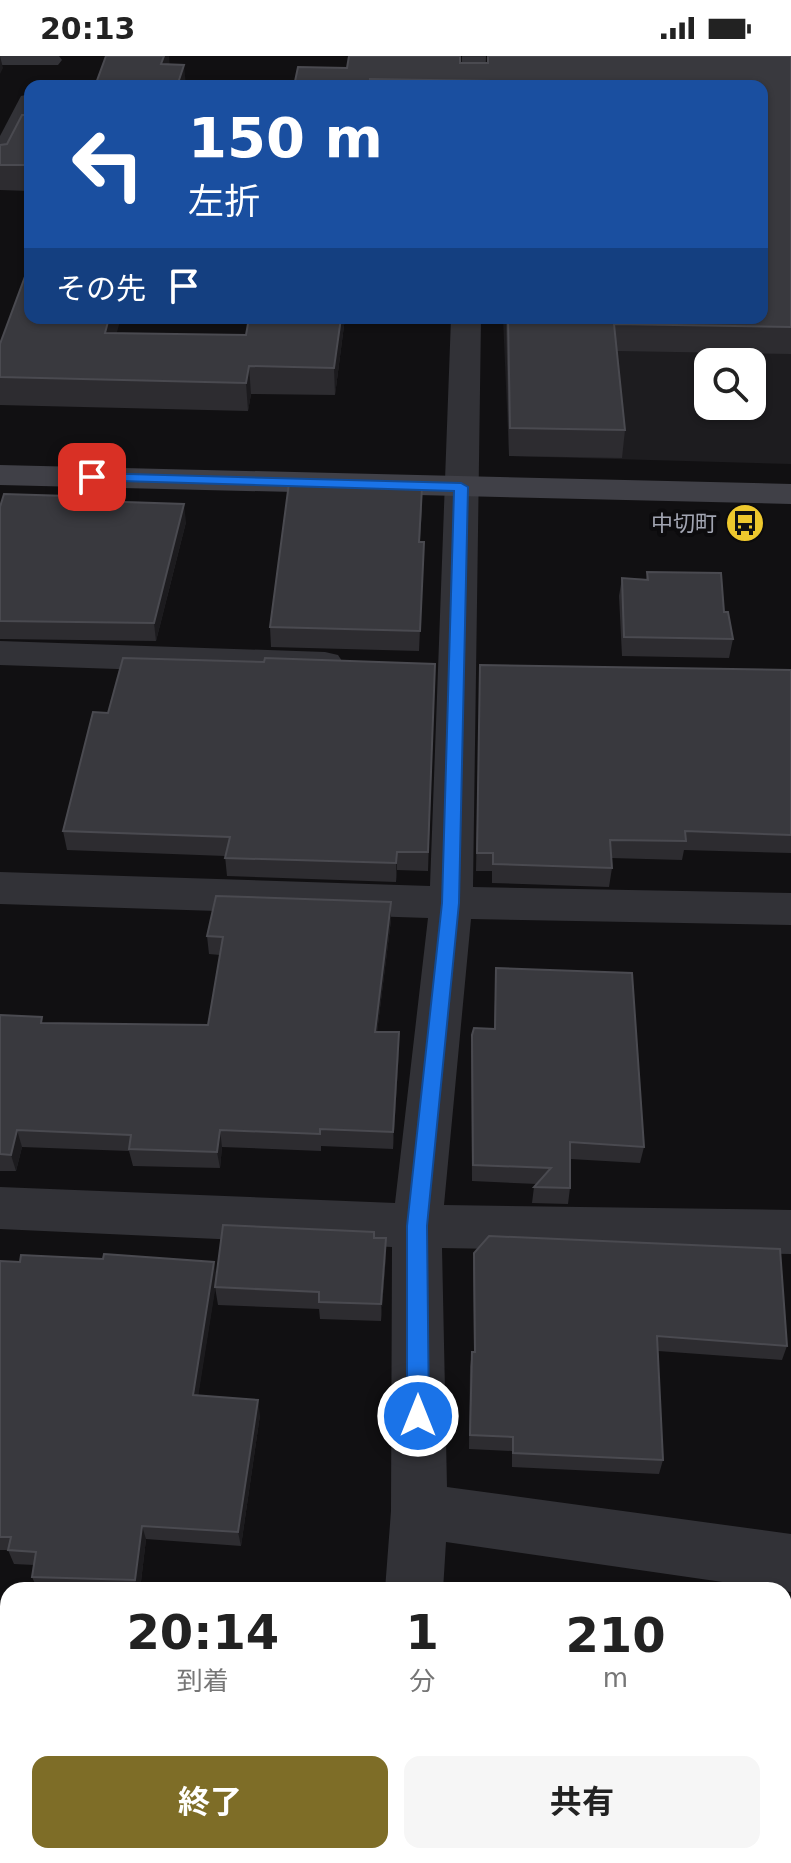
<!DOCTYPE html>
<html lang="ja">
<head>
<meta charset="utf-8">
<style>
  body { margin:0; font-family:"DejaVu Sans","Noto Sans JP",sans-serif; background:#f6f6f6; color:#222; height:100vh; display:flex; flex-direction:column; font-size:30px; white-space:nowrap }
  * { box-sizing:border-box; margin:0 }
  p { font-size:26px; color:#767676 }
  .icon { flex:none; width:44px; height:44px; fill:none; stroke:currentColor; stroke-width:2; stroke-linecap:round; stroke-linejoin:round }
  .map { position:relative; flex:1; overflow:hidden }
  .sheet { position:absolute; left:0px; top:1526px; width:792px; height:282px; display:flex; flex-direction:column; background:#fff; border-radius:24px 24px 0 0; box-shadow:0 2px 6px #0004 }
  .sheet>* { flex:none }
  .hud { position:absolute; left:24px; top:24px; width:744px; height:244px; border-radius:16px; box-shadow:0 2px 6px #0004; background:#1a4fa0; color:#fff; overflow:hidden }
  .fabs { position:absolute; left:694px; top:292px; display:grid; gap:16px }
  .fabs a { display:grid; place-items:center; width:72px; height:72px; border-radius:16px; background:#fff; box-shadow:0 2px 6px #0004; font-size:40px }
  .pin { position:absolute; display:grid; place-items:center; width:68px; height:68px; color:#fff; margin:-34px; border-radius:16px; box-shadow:0 4px 12px #0006 }
  .me { position:absolute; width:88px; margin:-44px; rotate:0deg; stroke-linejoin:round; filter:drop-shadow(0 0 6px #0008) }
  .turn { display:flex; align-items:center; gap:28px; height:168px; padding:0 32px; font-size:36px }
  .turn .icon { width:104px; height:104px; stroke-width:2.5 }
  .turn b { display:block; font-size:56px; line-height:68px }
  .then { display:flex; align-items:center; height:76px; padding:0 32px; background:#0003; gap:16px; font-size:30px }
  .eta { display:flex; justify-content:space-evenly; align-items:center; height:136px; text-align:center }
  .eta b { font-size:48px; font-weight:700; line-height:56px }
  .button { display:flex; gap:16px; margin-top:auto; padding:16px 32px }
  .button a { flex:1; height:92px; border-radius:16px; background:#7e6d27; color:#fff; font-size:32px; font-weight:700; line-height:92px; text-align:center }
  .button a+a { background:#f6f6f6; color:#222 }
  .status { display:flex; justify-content:space-between; align-items:center; height:56px; padding:0 40px; background:#fff; direction:ltr }
  .status svg { height:22px; fill:currentColor }
  .map>svg:first-child { display:block }
  .built { fill:#1d1c1f; fill-rule:evenodd }
  .lines { fill:none; stroke-linecap:round; stroke-linejoin:round }
  .street { fill:#323237; fill-rule:evenodd }
  .secondary { fill:#404047; fill-rule:evenodd }
  .wall { fill:#2d2c30 }
  .shaded-wall { fill:#1c1b1e }
  .building { fill:#39393e; stroke:#4a4a50; stroke-width:2 }
  .route { fill:#1a73e8; stroke:#114b97; stroke-width:2 }
  .labels { text-anchor:middle; stroke-width:8; stroke-linejoin:round; paint-order:stroke }
  .far-poi-label { font-size:22px; fill:#a2a5b2; stroke:#0c0b0d; text-anchor:end }
</style>
</head>
<body>
<div class="status"><b>20:13</b><svg viewBox="0 0 49 12"><path d="M0 12V9h3v3zM5 12V6h3v6zM10 12V3h3v9zM15 12V0h3v12zM26 1h20v11H26zM47 4h2v5h-2z"/></svg></div>
<div class="map">
<svg width="791" height="1807" viewBox="0 0 791 1807">
  <rect width="100%" height="100%" fill="#111012"/>
  <!-- built -->
  <path class="built" d="M791 0V408L509 400 503 262H762V30ZM708 306H752V350H708Z"/>
  <g class="lines">
    <!-- street -->
    <g class="street">
      <polygon points="0,0 59,0 62,4 58,9 0,9"/>
      <polygon points="462,0 486,0 485,30 461,30"/>
      <polygon points="30,38 30,71 9,112 0,114 0,80 21,40"/>
      <polygon points="451,262 481,262 473,831 791,837 791,869 471,863 444,1149 791,1154 791,1198 442,1192 447,1431 791,1478 791,1536 446,1486 443,1534 385,1534 391,1455 392,1191 0,1173 0,1131 395,1147 428,862 0,848 0,816 430,830"/>
      <polygon points="0,585 325,596 338,599 344,608 338,617 325,620 0,609"/>
      <rect x="0" y="1553" width="8" height="60"/>
      <rect x="377" y="1800" width="64" height="7"/>
    </g>
    <!-- secondary -->
    <polygon class="secondary" points="0,409 791,428 791,448 0,429"/>
  </g>
  <!-- wall -->
  <g class="wall">
    <polygon points="791,0 791,298 617,295 625,374 622,402 509,400 506,262 762,262 762,30 294,30 347,12 460,7"/>
    <polygon points="30,59 30,135 0,134 0,89 7,88"/>
    <polygon points="249,262 345,262 335,339 251,338 248,355 0,349 0,321 117,277 246,279"/>
    <polygon points="67,444 186,466 156,585 0,583 0,451"/>
    <polygon points="422,451 420,486 423,506 419,595 271,591 270,571"/>
    <polygon points="647,516 724,556 733,583 729,602 622,600 619,540 622,522 646,523"/>
    <polygon points="264,606 435,608 428,815 397,814 396,826 227,820 225,800 67,794 63,775 108,657"/>
    <polygon points="480,609 791,614 791,797 684,794 682,804 611,802 612,812 609,831 492,827 492,815 476,815"/>
    <polygon points="391,864 377,976 399,994 393,1093 321,1090 321,1095 222,1091 220,1112 133,1110 129,1095 22,1091 16,1115 0,1115 0,959 44,967 208,969 220,899 209,898 207,880"/>
    <polygon points="496,912 644,1091 640,1107 570,1103 570,1132 568,1148 532,1147 534,1131 537,1128 472,1125 471,996 472,979 494,973"/>
    <polygon points="374,1182 386,1199 381,1265 320,1263 319,1253 218,1249 215,1231 216,1226 198,1339 260,1359 241,1490 146,1483 140,1534 38,1534 32,1521 34,1509 14,1508 8,1494 0,1494 0,1205 217,1222"/>
    <polygon points="474,1197 787,1290 782,1304 658,1295 663,1404 659,1418 512,1411 512,1395 469,1393 470,1311 472,1296 474,1296 473,1212"/>
  </g>
  <!-- shaded-wall -->
  <g class="shaded-wall">
    <polygon points="0,0 3,12 0,18"/>
    <polygon points="164,0 169,0 170,13 161,8"/>
    <polygon points="184,9 186,30 177,30"/>
    <polygon points="109,262 121,262 109,304 105,277"/>
    <polygon points="341,262 345,262 335,339 334,312"/>
    <polygon points="249,310 251,338 248,355 246,327"/>
    <polygon points="184,448 186,466 156,585 154,567"/>
    <polygon points="397,796 397,814 396,826 396,807"/>
    <polygon points="391,846 391,864 375,993 375,976"/>
    <polygon points="399,976 399,994 393,1093 393,1076"/>
    <polygon points="17,1074 22,1091 16,1115 11,1099"/>
    <polygon points="220,1074 222,1091 220,1112 217,1096"/>
    <polygon points="386,1182 386,1199 381,1265 381,1248"/>
    <polygon points="214,1206 217,1222 196,1354 193,1339"/>
    <polygon points="258,1344 260,1359 241,1490 238,1476"/>
    <polygon points="142,1470 146,1483 140,1534 139,1534 135,1524"/>
    <polygon points="158,1800 170,1800 167,1807 156,1807"/>
  </g>
  <!-- building -->
  <g class="building">
    <polygon points="106,0 164,0 161,8 184,9 177,30 95,30"/>
    <polygon points="349,0 460,0 460,7 488,7 488,0 791,0 791,271 614,268 625,374 510,372 508,262 762,262 762,30 493,30 493,25 370,23 370,30 294,30 298,11 347,12"/>
    <polygon points="22,59 30,59 30,109 0,109 0,89 7,88"/>
    <polygon points="30,207 30,262 109,262 105,277 246,279 249,262 341,262 334,312 249,310 246,327 0,321 0,288"/>
    <polygon points="289,427 422,431 419,486 424,486 420,575 270,571"/>
    <polygon points="4,438 67,440 65,444 184,448 154,567 0,565 0,451"/>
    <polygon points="647,516 721,517 724,556 728,556 733,583 624,581 622,522 648,524"/>
    <polygon points="123,602 264,606 265,602 435,608 428,796 397,796 396,807 225,802 230,781 63,775 93,656 108,657"/>
    <polygon points="480,609 791,614 791,779 685,775 686,785 610,784 612,812 493,808 493,797 477,797"/>
    <polygon points="216,840 391,846 375,976 399,976 393,1076 320,1073 320,1078 220,1074 217,1096 129,1093 131,1079 17,1074 11,1099 0,1098 0,959 42,961 41,967 208,969 223,881 207,880"/>
    <polygon points="496,912 632,917 644,1091 570,1086 570,1132 534,1131 551,1112 473,1109 472,979 474,972 495,973"/>
    <polygon points="223,1169 374,1176 374,1182 386,1182 381,1248 319,1246 319,1236 215,1231"/>
    <polygon points="489,1180 780,1193 787,1290 657,1280 663,1404 513,1397 513,1381 470,1379 472,1296 475,1296 474,1197"/>
    <polygon points="104,1198 214,1206 193,1339 258,1344 238,1476 142,1470 135,1524 32,1521 36,1496 8,1494 11,1481 0,1481 0,1205 20,1206 21,1199 103,1203"/>
    <polygon points="784,1572 791,1573 791,1807 513,1807 513,1800 784,1800"/>
    <polygon points="0,1688 8,1689 8,1800 158,1800 156,1807 0,1807"/>
    <polygon points="179,1800 348,1800 348,1807 178,1807"/>
  </g>
  <!-- route -->
  <polygon class="route" points="92,417 461,427 468,431 459,847 427,1170 429,1360 426,1368 418,1371 410,1368 407,1360 407,1170 442,847 454,435 87,424 87,418"/>
  <!-- icons -->
  <defs>
    <symbol id="bus-disc" viewBox="-11 -11 22 22"><circle r="9.5" fill="#eec82d" stroke="#0c0b0d"/><path d="M-5-6H5V4H4V6H2V4H-2V6H-4V4H-5ZM-3.5-4V0h7V-4ZM-3.5 1.2v1.5H-2V1.2ZM2 1.2v1.5H3.5V1.2Z" fill="#111"/></symbol>
  </defs>
  <g fill-rule="evenodd">
    <use href="#bus-disc" x="723" y="445" width="44" height="44"/>
  </g>
  <g class="labels">
    <!-- far-poi labels -->
    <g class="far-poi-label">
      <text x="717" y="475">中切町</text>
    </g>
  </g>
</svg>
<div class="fabs">
<a><svg class="icon" aria-label="search" viewBox="0 0 24 24"><circle cx="10" cy="10" r="6"/><path d="M15 15l6 6"/></svg></a>
</div>
<div class="pin" style="left:92px;top:421px;background:#d93025"><svg class="icon" aria-label="arrive" viewBox="0 0 24 24"><path d="M6 21V4h12l-3 4 3 4H6"/></svg></div>
<svg class="me" style="left:418px;top:1360px" viewBox="-20 -20 40 40"><circle r="17" fill="#1a73e8" stroke="#fff" stroke-width="3"/><path d="M0-11L8 9 0 5-8 9z" fill="#fff"/></svg>
<div class="hud">
<div class="turn"><svg class="icon" aria-label="left" viewBox="0 0 24 24"><path d="M17 20v-9H6M10 6l-5 5 5 5"/></svg><div><b>150 m</b>左折</div></div>
<div class="then">その先<svg class="icon" aria-label="arrive" viewBox="0 0 24 24"><path d="M6 21V4h12l-3 4 3 4H6"/></svg></div>
</div>
<section class="sheet">
<div class="eta">
<div><b>20:14</b><p>到着</p></div>
<div><b>1</b><p>分</p></div>
<div><b>210</b><p>m</p></div>
</div>
<div class="button"><a>終了</a><a>共有</a></div>
</section>
</div>
</body>
</html>
